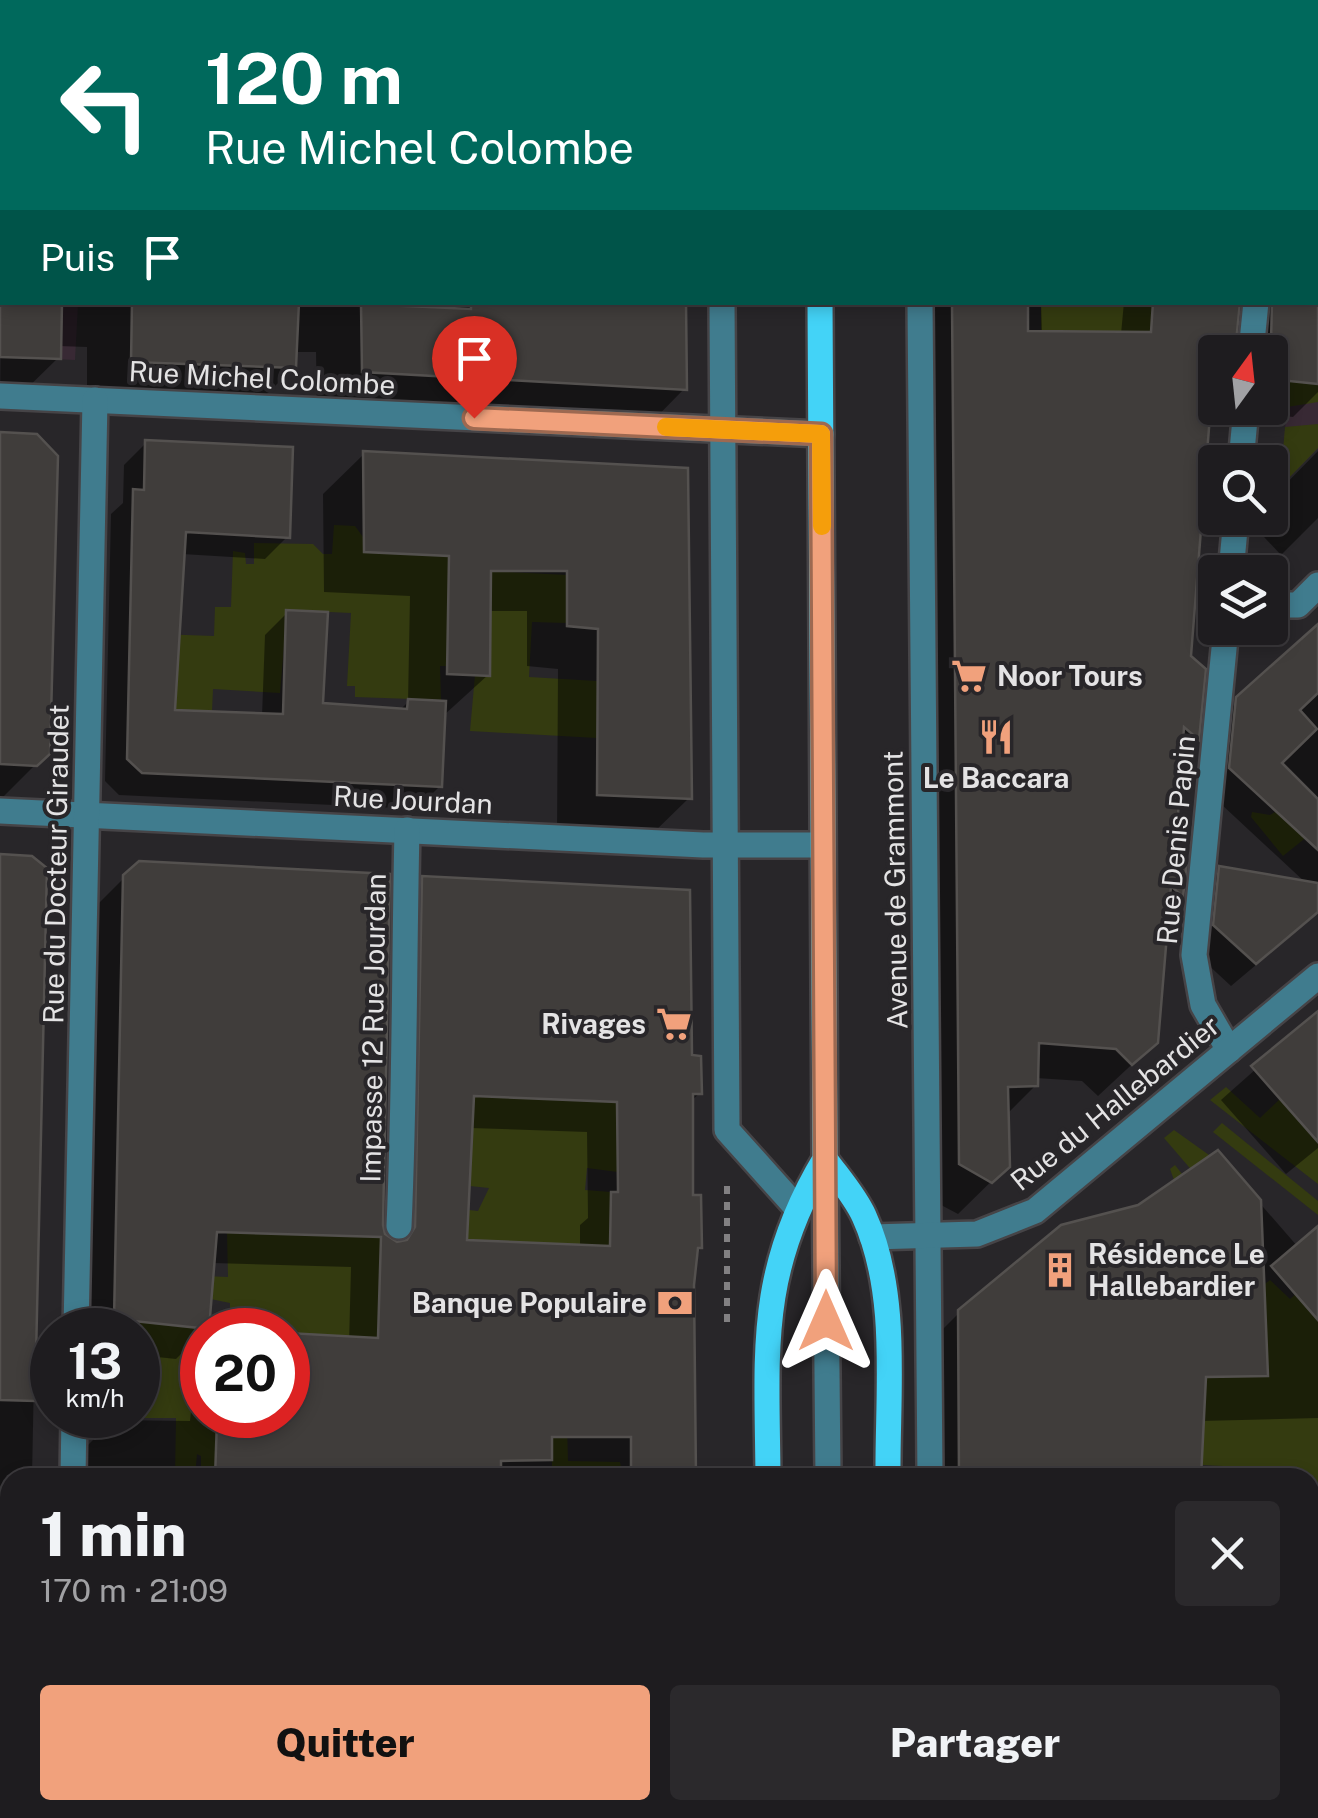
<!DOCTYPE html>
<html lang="fr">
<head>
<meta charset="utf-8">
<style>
  body { margin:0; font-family:"Public Sans",sans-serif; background:#2b292c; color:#f1f3f6; height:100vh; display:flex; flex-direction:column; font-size:38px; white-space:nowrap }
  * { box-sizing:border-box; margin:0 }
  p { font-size:32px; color:#a1a1a4 }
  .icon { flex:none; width:55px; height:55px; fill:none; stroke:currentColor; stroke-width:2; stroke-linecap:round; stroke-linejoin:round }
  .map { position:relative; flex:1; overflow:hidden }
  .drawer { position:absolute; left:0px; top:1468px; width:1320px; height:352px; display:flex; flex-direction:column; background:#1e1c1f; border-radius:30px 30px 0 0; box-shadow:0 5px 15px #0003,0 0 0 2px #3c3a3d }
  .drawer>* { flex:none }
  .banner { position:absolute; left:0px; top:0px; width:1320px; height:305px; box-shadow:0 5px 15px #0003,0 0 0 2px #3c3a3d; background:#00695c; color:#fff; overflow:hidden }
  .needle { width:65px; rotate:15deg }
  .fabs { position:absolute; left:1198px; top:335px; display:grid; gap:20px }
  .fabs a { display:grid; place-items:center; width:90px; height:90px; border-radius:10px; background:#1e1c1f; box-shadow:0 5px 15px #0003,0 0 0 2px #3c3a3d; font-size:50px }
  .speed { position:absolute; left:30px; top:1308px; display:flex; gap:20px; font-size:50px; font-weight:700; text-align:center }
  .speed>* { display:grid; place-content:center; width:130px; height:130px; border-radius:50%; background:#1e1c1f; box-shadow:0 5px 15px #0003,0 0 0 2px #3c3a3d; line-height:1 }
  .speed small { font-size:25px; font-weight:400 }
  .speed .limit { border:15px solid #d22; background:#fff; color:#111 }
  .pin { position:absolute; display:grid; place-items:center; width:85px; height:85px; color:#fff; margin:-102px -42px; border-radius:50% 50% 50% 0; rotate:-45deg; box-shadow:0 0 10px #0007 }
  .pin .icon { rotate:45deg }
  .me { position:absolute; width:110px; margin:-55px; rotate:0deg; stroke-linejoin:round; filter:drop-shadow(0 0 8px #0008) }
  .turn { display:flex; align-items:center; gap:35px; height:210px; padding:0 40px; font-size:45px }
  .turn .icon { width:130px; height:130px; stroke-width:2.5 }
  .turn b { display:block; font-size:70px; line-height:85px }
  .then { display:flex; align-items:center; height:95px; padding:0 40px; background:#0003; gap:20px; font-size:38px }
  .round { display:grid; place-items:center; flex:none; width:105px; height:105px; border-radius:10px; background:#2b292c }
  .headline { display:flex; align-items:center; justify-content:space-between; height:170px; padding:0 40px }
  h1 { font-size:60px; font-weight:800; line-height:75px }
  .action { display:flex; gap:20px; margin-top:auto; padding:20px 40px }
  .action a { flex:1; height:115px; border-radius:10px; background:#f1a17c; color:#111; font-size:40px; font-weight:800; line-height:115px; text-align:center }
  .action a+a { background:#2b292c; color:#f1f3f6 }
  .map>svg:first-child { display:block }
  .industrial { fill:#382934 }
  .green { fill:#343b10 }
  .shadow { fill:#0007; fill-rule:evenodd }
  .building { fill:#403d3b; stroke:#54514f; stroke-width:2.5; fill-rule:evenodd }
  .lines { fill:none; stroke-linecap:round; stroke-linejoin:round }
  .minor-casing { stroke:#464447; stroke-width:30 }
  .major-casing { stroke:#464447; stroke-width:30 }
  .path { stroke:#828082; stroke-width:6; stroke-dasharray:8 8; stroke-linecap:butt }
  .minor { stroke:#407c8e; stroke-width:25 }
  .major { stroke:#43d3f7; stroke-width:25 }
  .route-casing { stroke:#9d6951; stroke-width:25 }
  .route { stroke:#f1a17c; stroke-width:18 }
  .slow { stroke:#f59e0b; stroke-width:18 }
  .labels { text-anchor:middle; stroke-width:8; stroke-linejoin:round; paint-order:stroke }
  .street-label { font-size:28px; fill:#e4e3e4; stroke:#282629 }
  .poi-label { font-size:28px; font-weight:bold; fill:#e4e3e4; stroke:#282629; text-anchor:start }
</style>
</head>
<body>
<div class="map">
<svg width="1318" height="1818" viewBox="0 0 1318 1818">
  <rect width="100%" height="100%" fill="#282629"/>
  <!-- industrial -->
  <g class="industrial">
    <polygon points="1318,178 1318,448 1280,487 1296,303 1318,302"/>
    <polygon points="57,303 78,303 75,360 55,359"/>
  </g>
  <!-- green -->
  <g class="green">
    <polygon points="1041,303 1153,303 1151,332 1041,331"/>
    <polygon points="1289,381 1318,384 1318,402 1287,407"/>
    <polygon points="1318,424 1318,448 1280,487 1285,427"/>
    <polygon points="334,525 355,526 363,537 364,552 449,551 447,666 440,666 441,700 355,697 355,686 347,686 351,613 287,610 280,693 213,689 212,711 128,708 129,633 214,636 215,607 231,607 233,551 245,553 246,564 254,564 254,543 313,544 323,554 332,554"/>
    <polygon points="491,571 567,575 567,623 532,622 529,677 597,681 597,738 470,731 475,675 490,676"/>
    <polygon points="1285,806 1318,828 1283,856 1251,817 1252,812 1270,815"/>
    <polygon points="432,1079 534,1088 534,1099 617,1102 618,1172 587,1168 585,1190 611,1192 610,1246 467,1240 469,1210 478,1211 489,1188 470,1186 474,1097"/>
    <polygon points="1226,1087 1260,1118 1280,1099 1318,1140 1318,1184 1210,1100"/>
    <polygon points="1222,1123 1318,1201 1318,1215 1213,1132"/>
    <polygon points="1174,1130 1244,1180 1219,1202 1164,1138"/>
    <polygon points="1175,1165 1223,1226 1253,1293 1270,1280 1290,1299 1296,1294 1318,1320 1318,1483 1310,1482 1310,1478 1266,1477 1265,1468 1202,1465 1206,1377 1268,1375 1267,1340 1218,1302 1170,1169"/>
    <polygon points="227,1232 381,1237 378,1345 288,1336 288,1330 230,1330 230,1303 201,1297 203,1276 228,1277"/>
    <polygon points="114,1319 226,1330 202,1330 202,1415 218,1415 215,1477 201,1477 201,1456 197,1454 195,1477 175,1477 176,1418 112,1418 138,1415 138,1330 114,1330"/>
    <polygon points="551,1413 567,1425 568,1461 620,1462 621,1467 552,1468"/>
  </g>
  <!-- shadow -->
  <g class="shadow">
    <polygon points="0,0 54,0 2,2 2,21"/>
    <rect x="339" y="0" width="343" height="2"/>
    <rect x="918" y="0" width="148" height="2"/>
    <polygon points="1140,0 1245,0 1245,2"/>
    <path d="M1294 0H1318V392L1293 417 1210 408 1188 657 1203 670 1196 739 1180 756 1172 861 1184 863 1181 896 1166 910 1156 1042 1098 1096 1082 1081 1036 1078V1085L1006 1115 1007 1166 958 1214 926 1197 920 302H1041L1042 334H1121L1124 302H1318V2ZM1236 324 1239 352H1270V408H1215V352H1234Z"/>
    <polygon points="2,67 2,138 0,138"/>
    <polygon points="2,225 2,302 387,302 387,308 452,310 460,302 684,302 684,389 639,435 317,417 316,352 294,352 294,367 248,413 87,407 87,347 58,346 58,358 12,403 0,403"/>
    <polygon points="0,435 47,753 0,800"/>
    <polygon points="146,443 287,537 265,559 182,554 172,712 262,716 265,635 287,613 320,705 399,711 408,702 410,596 324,592 323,494 364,454 686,470 689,798 648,838 557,834 558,669 527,666 527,611 488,611 488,675 443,716 440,786 417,809 119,795 105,781 111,514 123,503 124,465"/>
    <polygon points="1318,451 1318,518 1281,555 1249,521 1270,518 1270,500"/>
    <polygon points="1318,634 1318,913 1231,986 1191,949 1196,893 1220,869 1307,884 1207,791 1214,722"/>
    <polygon points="0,857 44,870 32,1478 10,1478 10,1563 0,1573"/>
    <path d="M125 877 386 1237 392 909 423 878 690 1058 700 1093 690 1102 691 1198 700 1247 691 1285 694 1478H82V1451L113 1420 190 1421 196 1364 202 1357V1415H288V1338L349 1344 351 1267 212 1263 207 1328 176 1359 138 1355V1330H84L93 909ZM470 1128 587 1132 588 1218 580 1225V1247L465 1242Z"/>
    <polygon points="1318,1014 1318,1148 1286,1174 1221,1100"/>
    <polygon points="1217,1154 1298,1247 1318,1229 1318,1418 1201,1421 1199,1478 915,1478 914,1358 960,1312 1139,1207"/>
    <polygon points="0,1661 10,1666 10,1810 208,1810 208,1818 0,1818"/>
    <polygon points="1215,1810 1279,1810 1279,1818 1210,1818"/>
  </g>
  <!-- building -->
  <g class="building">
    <polygon points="0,302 62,302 61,359 0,357"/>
    <polygon points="132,302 299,302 296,368 131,362"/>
    <polygon points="471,302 686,302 687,390 362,372 361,304 471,309"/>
    <polygon points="952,302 1028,302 1028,331 1151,332 1153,302 1240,302 1235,352 1215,352 1191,656 1206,669 1199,740 1184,727 1175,859 1187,861 1183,897 1171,886 1158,1043 1132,1065 1116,1049 1039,1043 1038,1086 1008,1087 1010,1167 992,1183 959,1164"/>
    <polygon points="1272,302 1318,302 1318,384 1270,379"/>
    <polygon points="0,432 37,434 58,456 50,754 37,766 0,764"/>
    <polygon points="145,440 293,447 290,538 186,532 175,710 283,714 286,610 328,612 323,703 407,709 408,699 446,701 442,787 142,773 127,759 133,489 144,490"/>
    <polygon points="363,451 688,468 692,799 597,795 598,629 567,626 567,571 491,571 490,676 447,674 449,556 364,552"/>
    <polygon points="1318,624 1318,693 1300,710 1317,729 1282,763 1318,799 1318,850 1229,768 1236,697"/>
    <polygon points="0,854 32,856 47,868 35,1401 0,1400"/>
    <path d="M139 861 390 874 383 1225 385 1234 397 1242 407 1240 415 1227 422 876 690 890 692 1055 701 1056 702 1094H693V1195H701L702 1248H698L694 1285 696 1478H631V1437H552V1460L501 1461V1478H215L217 1420 288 1423V1333L378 1338 381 1237 217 1232 209 1329 114 1319 123 875ZM474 1096 617 1102 618 1192H611L610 1246 467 1240Z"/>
    <polygon points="1219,866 1318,883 1318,912 1256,964 1213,925"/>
    <polygon points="1318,1011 1318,1142 1251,1066"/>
    <polygon points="1218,1150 1261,1200 1268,1376 1206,1377 1201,1478 959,1478 958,1310 1061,1225 1138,1205"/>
    <polygon points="1318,1226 1318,1320 1271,1266"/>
  </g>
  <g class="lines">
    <defs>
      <g id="minor">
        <polyline points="719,0 719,2"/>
        <polyline points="917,0 917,2"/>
        <polyline points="1283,2 1283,0"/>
        <polyline points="722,302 727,1130 796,1207"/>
        <polyline points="920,302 930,1478"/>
        <polyline points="1251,352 1256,302"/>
        <polyline points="0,396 821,434"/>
        <polyline points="1241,462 1246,408"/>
        <polyline points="1231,572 1236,518"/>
        <polyline points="1270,605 1298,605 1318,585"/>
        <polyline points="1226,628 1194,955 1203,1005 1229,1050"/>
        <polyline points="0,811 703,845 823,845"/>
        <polyline points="825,1159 828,1478"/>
        <path d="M399 1226C405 1093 404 963 407 830"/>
        <polyline points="872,1237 977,1234 1035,1211 1318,976"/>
        <polyline points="76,1330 95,400"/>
        <polyline points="73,1478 74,1415"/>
        <polyline points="0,1583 10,1589"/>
        <polyline points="1310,1623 1318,1623"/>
        <polyline points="337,1810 343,1818"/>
        <polyline points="840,1810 841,1818"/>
        <polyline points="375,1818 396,1811 551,1810"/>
      </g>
      <g id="major">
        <polyline points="817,0 817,2"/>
        <path d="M825 1159C838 1177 855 1196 864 1216 900 1295 887 1394 888 1478"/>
        <path d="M768 1478C767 1351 757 1272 825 1159L820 302"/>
        <polyline points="945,1810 948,1818"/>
        <polyline points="714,1818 715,1810"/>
      </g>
    </defs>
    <!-- minor casing -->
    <use href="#minor" class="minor-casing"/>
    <!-- major casing -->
    <use href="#major" class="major-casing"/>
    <!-- path -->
    <polyline class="path" points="727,1186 727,1323"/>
    <!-- minor -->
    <use href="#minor" class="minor"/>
    <!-- major -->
    <use href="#major" class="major"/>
  </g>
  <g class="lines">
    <defs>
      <polyline id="route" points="474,418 821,434 826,1321"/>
    </defs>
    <!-- route casing -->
    <use href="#route" class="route-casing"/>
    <!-- route -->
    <use href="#route" class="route"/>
    <!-- slow -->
    <polyline class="slow" points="666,427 821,434 822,526"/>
  </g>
  <!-- icons -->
  <defs>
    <symbol id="supermarket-bare" viewBox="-9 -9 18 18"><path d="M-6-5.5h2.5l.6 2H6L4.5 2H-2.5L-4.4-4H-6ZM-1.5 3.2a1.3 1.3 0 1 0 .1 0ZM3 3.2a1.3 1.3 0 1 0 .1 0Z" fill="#f1a17c" stroke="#282629" stroke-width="2.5" paint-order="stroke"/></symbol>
    <symbol id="restaurant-bare" viewBox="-9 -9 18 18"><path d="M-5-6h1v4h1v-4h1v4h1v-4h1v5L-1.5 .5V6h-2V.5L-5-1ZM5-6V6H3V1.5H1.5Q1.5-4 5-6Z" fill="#f1a17c" stroke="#282629" stroke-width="2.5" paint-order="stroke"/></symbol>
    <symbol id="building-bare" viewBox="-9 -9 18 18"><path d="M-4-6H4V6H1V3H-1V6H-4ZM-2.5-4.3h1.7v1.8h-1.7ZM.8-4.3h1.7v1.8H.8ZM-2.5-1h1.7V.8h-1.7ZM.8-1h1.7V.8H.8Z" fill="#f1a17c" stroke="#282629" stroke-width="2.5" paint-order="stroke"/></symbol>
    <symbol id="bank-bare" viewBox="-9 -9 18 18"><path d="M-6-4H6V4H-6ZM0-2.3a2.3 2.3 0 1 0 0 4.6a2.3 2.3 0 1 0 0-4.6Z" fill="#f1a17c" stroke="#282629" stroke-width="2.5" paint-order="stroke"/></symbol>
  </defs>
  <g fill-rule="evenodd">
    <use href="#supermarket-bare" x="944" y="651" width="50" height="50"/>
    <use href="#restaurant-bare" x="971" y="712" width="50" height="50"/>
    <use href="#supermarket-bare" x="649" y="999" width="50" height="50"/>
    <use href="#building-bare" x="1035" y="1245" width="50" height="50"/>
    <use href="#bank-bare" x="650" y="1278" width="50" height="50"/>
  </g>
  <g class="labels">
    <!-- street labels -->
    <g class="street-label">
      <text transform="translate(262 378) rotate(3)" y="10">Rue Michel Colombe</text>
      <text transform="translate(413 800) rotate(3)" y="10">Rue Jourdan</text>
      <text transform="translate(1176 840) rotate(-85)" y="10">Rue Denis Papin</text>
      <text transform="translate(56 864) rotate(-89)" y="10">Rue du Docteur Giraudet</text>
      <text transform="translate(895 890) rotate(-91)" y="10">Avenue de Grammont</text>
      <text transform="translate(373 1028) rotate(-89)" y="10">Impasse 12 Rue Jourdan</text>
      <text transform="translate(1115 1103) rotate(-39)" y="10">Rue du Hallebardier</text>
    </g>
    <!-- poi labels -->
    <g class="poi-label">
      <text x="997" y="686">Noor Tours</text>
      <text x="996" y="788" text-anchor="middle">Le Baccara</text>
      <text x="646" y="1034" text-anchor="end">Rivages</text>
      <text x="1088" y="1264">Résidence Le<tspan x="1088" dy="32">Hallebardier</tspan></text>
      <text x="647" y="1313" text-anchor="end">Banque Populaire</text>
    </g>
  </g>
</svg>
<div class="fabs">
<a><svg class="needle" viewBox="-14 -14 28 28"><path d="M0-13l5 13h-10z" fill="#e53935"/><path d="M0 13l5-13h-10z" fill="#a1a1a4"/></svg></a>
<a><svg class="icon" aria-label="search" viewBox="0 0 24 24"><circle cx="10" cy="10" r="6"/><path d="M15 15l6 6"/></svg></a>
<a><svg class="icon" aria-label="layers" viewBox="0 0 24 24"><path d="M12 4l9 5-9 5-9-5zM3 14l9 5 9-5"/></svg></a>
</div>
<div class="speed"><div>13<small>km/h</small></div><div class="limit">20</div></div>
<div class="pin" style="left:474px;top:418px;background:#d93025"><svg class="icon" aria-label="arrive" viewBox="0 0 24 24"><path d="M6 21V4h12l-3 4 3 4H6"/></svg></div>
<svg class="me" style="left:826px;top:1321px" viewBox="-20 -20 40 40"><path d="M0-17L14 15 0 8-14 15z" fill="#f1a17c" stroke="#fff" stroke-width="4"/></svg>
<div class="banner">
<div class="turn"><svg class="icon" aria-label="left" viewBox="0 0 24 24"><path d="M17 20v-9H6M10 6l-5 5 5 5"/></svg><div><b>120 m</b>Rue Michel Colombe</div></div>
<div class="then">Puis<svg class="icon" aria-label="arrive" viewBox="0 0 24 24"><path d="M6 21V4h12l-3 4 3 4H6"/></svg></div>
</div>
<section class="drawer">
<div class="headline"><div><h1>1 min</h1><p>170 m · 21:09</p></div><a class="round"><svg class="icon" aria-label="close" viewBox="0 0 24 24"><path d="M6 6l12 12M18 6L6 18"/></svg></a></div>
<div class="action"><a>Quitter</a><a>Partager</a></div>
</section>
</div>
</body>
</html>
